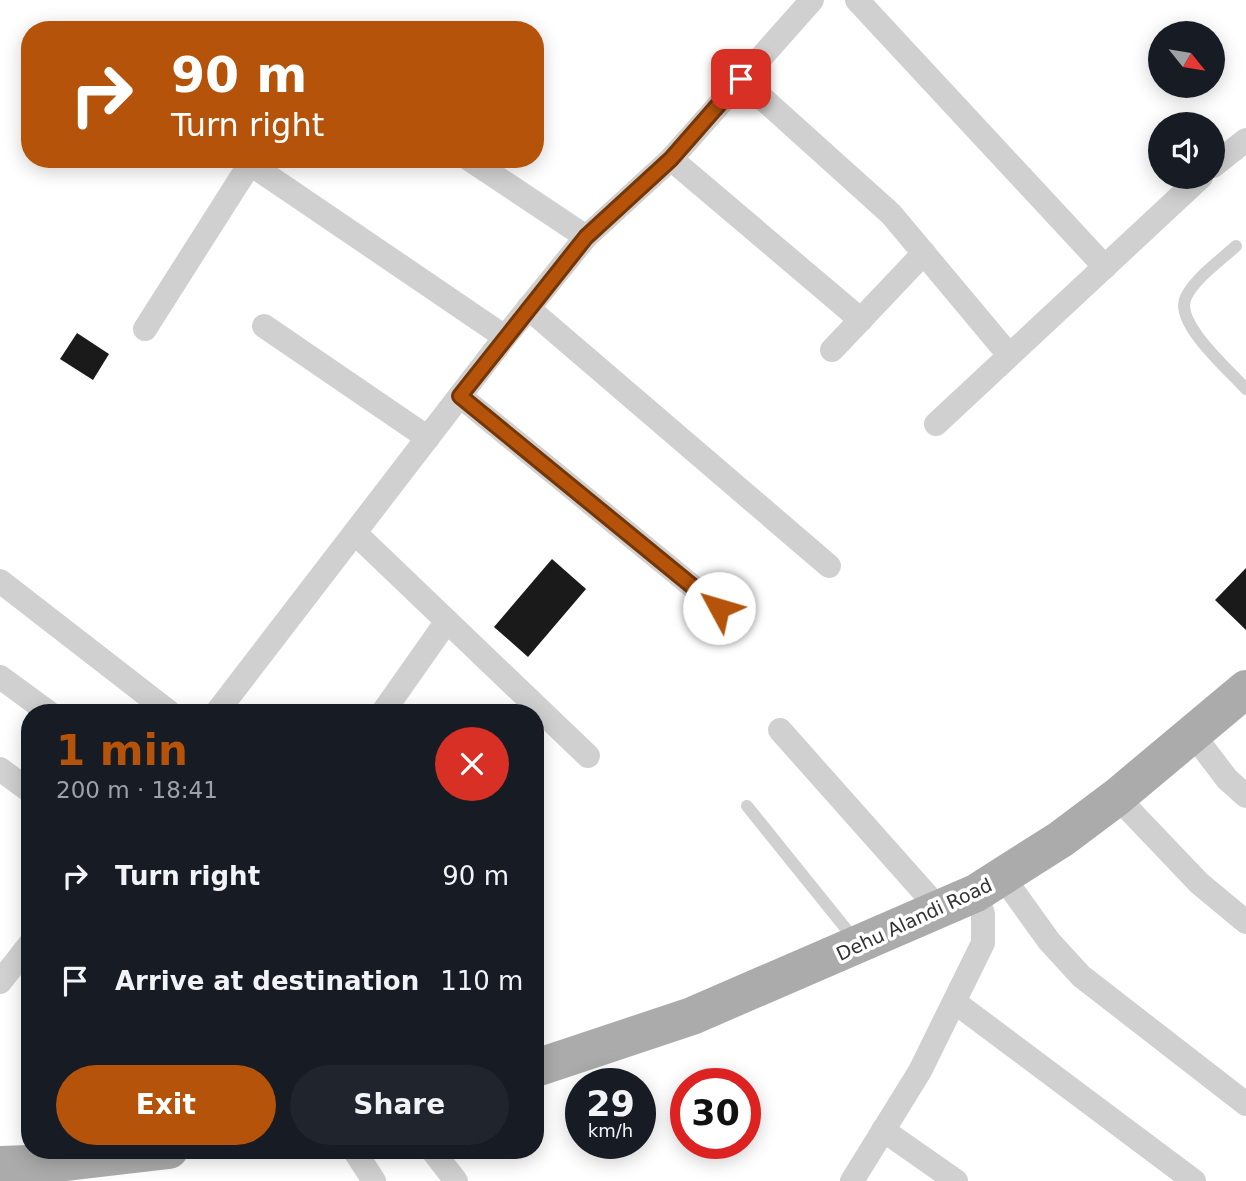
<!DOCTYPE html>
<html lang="en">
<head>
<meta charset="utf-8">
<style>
  body { margin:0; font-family:"DejaVu Sans",sans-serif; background:#20242c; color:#f1f3f6; height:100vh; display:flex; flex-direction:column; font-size:26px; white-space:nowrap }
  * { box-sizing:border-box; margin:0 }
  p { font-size:23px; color:#9ea1a6 }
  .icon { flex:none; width:38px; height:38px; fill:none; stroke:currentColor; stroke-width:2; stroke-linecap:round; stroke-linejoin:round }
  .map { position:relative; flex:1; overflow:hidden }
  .sheet { position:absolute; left:21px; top:704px; width:523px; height:455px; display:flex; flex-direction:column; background:#171b24; border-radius:28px; box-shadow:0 4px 18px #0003 }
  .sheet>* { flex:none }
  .top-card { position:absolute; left:21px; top:21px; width:523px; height:147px; border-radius:28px; box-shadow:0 4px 18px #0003; background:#b45309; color:#fff; overflow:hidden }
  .needle { width:46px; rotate:120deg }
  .fabs { position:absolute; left:1148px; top:21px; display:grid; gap:14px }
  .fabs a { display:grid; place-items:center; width:77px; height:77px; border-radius:50%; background:#171b24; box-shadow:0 4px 18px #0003; font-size:35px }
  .speed { position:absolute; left:565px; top:1068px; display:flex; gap:14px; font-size:35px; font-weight:700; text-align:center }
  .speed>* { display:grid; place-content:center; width:91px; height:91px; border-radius:50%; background:#171b24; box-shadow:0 4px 18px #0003; line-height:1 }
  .speed small { font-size:18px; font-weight:400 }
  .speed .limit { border:10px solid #d22; background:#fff; color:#111 }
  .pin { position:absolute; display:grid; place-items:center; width:60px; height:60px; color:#fff; margin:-30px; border-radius:14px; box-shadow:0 4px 10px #0006 }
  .me { position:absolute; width:77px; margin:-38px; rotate:309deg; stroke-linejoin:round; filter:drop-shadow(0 0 5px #0008) }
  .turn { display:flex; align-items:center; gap:24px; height:147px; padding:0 35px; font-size:32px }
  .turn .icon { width:91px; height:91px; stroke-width:2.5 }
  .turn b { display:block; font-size:49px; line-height:60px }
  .round { display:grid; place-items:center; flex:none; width:74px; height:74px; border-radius:37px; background:#20242c }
  .summary { display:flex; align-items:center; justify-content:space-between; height:119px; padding:0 35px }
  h1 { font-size:42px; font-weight:700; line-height:52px; color:#b45309 }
  .cta { display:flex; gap:14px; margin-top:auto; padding:14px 35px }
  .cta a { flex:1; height:80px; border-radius:42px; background:#b45309; color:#fff; font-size:28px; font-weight:700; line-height:80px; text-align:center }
  .cta a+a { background:#20242c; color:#f1f3f6 }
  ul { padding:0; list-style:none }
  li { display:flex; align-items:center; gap:21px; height:105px; padding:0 35px }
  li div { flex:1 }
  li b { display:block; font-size:26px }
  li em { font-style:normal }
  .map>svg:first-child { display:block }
  .building { fill:#1a1a1a }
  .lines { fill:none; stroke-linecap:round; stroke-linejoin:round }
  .service { stroke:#d0d0d0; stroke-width:12 }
  .minor { stroke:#d0d0d0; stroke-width:24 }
  .primary { stroke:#ababab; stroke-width:38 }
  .route-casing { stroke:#753606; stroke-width:18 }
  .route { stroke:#b45309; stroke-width:12 }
  .labels { text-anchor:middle; stroke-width:7; stroke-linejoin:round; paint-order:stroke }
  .street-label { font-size:19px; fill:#333; stroke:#fff }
</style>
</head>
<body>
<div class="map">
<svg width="1246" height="1181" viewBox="0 0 1246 1181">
  <rect width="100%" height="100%" fill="#fff"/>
  <!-- building -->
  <g class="building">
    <polygon points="77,333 109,354 93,380 60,359"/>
    <polygon points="552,559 586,589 528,657 494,627"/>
    <polygon points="1246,568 1246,630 1215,600"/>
  </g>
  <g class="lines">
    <!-- service -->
    <g class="service">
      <path d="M1236 246C1221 260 1195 278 1186 297 1173 322 1229 370 1246 389"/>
      <polyline points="747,806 855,940"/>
    </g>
    <!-- minor -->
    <g class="minor">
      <polyline points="857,0 1105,267"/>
      <polyline points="741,79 891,214 1009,355"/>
      <polyline points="243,159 505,337"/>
      <polyline points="469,159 586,237"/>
      <polyline points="671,159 861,320"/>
      <polyline points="1213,166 1246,140"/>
      <polyline points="528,308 829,566"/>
      <polyline points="264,326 428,438"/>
      <polyline points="145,329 253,159"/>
      <polyline points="832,350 924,253"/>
      <polyline points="460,396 719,608"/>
      <polyline points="936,424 1201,177"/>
      <polyline points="355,533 588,756"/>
      <polyline points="0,581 169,712"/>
      <polyline points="0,677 48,712"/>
      <polyline points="217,712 505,337 586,237 671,159 812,0"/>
      <polyline points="383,712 447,621"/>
      <polyline points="780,730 940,910"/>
      <polyline points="1192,733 1227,779 1246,796"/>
      <polyline points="0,769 30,791"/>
      <polyline points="1117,797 1199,883 1246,922"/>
      <polyline points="1003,877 1049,941 1081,976 1246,1104"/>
      <polyline points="0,982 30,944"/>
      <polyline points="956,1003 1194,1181"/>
      <polyline points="883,1130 956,1181"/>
      <polyline points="354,1150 374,1181"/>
      <polyline points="432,1150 456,1181"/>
      <polyline points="852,1181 920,1071 983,943 983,914 976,893"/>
    </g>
    <!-- primary -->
    <g class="primary">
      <polyline points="536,1068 692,1016 976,893 1061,839 1117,797 1246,689"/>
      <polyline points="0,1165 57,1163 169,1150"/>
    </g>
  </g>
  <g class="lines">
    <defs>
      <polyline id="route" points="719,608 460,396 586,237 671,159 741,79"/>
    </defs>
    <!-- route casing -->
    <use href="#route" class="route-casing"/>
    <!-- route -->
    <use href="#route" class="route"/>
  </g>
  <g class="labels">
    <!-- street labels -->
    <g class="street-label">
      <text transform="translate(914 919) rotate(-25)" y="7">Dehu Alandi Road</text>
    </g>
  </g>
</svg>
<div class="fabs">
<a><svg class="needle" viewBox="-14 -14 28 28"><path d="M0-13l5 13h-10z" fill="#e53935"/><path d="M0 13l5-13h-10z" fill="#9ea1a6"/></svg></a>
<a><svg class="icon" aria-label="sound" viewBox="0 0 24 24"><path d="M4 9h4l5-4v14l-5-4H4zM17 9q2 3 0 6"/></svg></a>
</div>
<div class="speed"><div>29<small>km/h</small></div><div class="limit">30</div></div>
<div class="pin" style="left:741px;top:79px;background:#d93025"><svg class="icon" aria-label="arrive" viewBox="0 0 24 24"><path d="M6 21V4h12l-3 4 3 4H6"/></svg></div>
<svg class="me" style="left:719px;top:608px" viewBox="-20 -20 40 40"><circle r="19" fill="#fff"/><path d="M0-13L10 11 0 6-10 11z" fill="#b45309"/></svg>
<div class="top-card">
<div class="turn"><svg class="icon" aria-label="right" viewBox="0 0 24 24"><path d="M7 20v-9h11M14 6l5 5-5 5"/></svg><div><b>90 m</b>Turn right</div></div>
</div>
<section class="sheet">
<div class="summary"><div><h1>1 min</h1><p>200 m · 18:41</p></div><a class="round" style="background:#d93025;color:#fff"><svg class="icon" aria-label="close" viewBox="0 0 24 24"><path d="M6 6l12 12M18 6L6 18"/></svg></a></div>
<ul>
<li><svg class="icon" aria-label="right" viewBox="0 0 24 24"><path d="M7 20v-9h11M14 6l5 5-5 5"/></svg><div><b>Turn right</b></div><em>90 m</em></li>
<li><svg class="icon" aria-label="arrive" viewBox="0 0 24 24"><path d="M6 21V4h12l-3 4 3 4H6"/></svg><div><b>Arrive at destination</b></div><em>110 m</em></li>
</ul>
<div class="cta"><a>Exit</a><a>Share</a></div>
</section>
</div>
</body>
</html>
